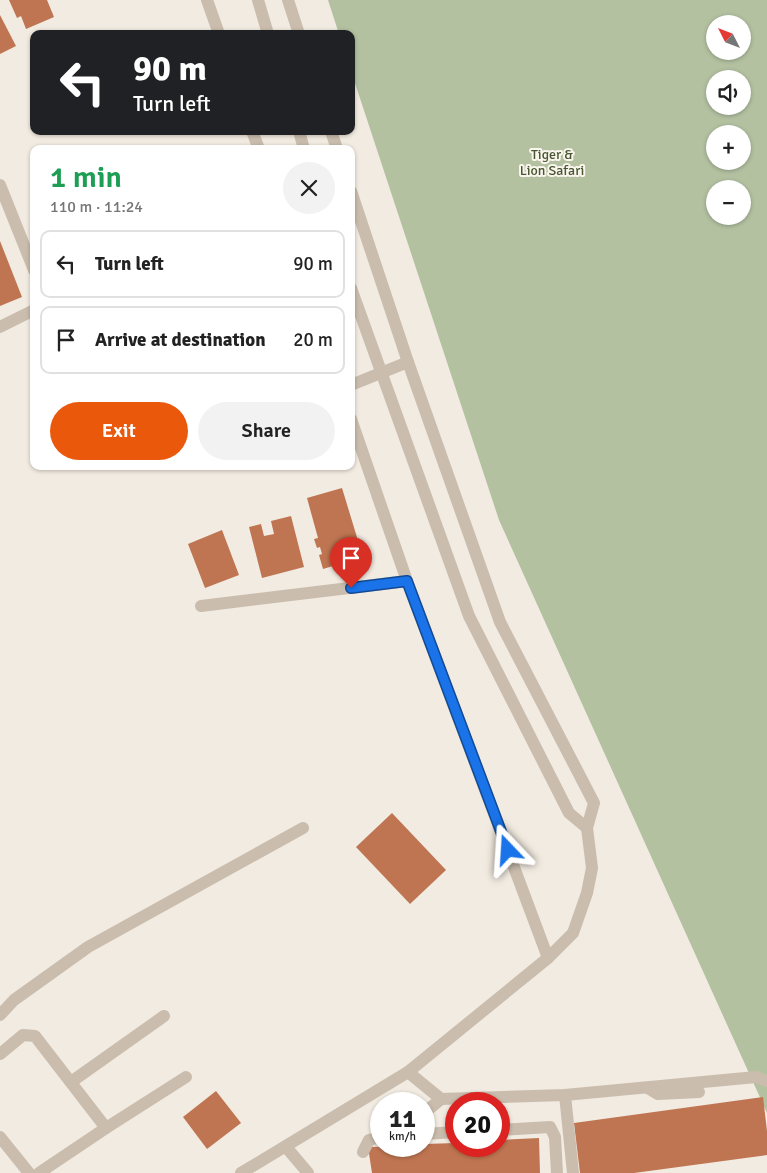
<!DOCTYPE html>
<html lang="en">
<head>
<meta charset="utf-8">
<style>
  body { margin:0; font-family:Signika,sans-serif; background:#f2f2f2; color:#222; height:100vh; display:flex; flex-direction:column; font-size:19px; white-space:nowrap }
  * { box-sizing:border-box; margin:0 }
  p { font-size:16px; color:#767676 }
  .icon { flex:none; width:28px; height:28px; fill:none; stroke:currentColor; stroke-width:2; stroke-linecap:round; stroke-linejoin:round }
  .map { position:relative; flex:1; overflow:hidden }
  .details { position:absolute; left:30px; top:145px; width:325px; height:325px; display:flex; flex-direction:column; background:#fff; border-radius:10px; box-shadow:0 1px 4px #0004 }
  .details>* { flex:none }
  .banner { position:absolute; left:30px; top:30px; width:325px; height:105px; border-radius:10px; box-shadow:0 1px 4px #0004; background:#202124; color:#fff; overflow:hidden }
  .needle { width:32px; rotate:312deg }
  .buttons { position:absolute; left:706px; top:15px; display:grid; gap:10px }
  .buttons a { display:grid; place-items:center; width:45px; height:45px; border-radius:50%; background:#fff; box-shadow:0 1px 4px #0004; font-size:25px }
  .speed { position:absolute; left:370px; top:1092px; display:flex; gap:10px; font-size:25px; font-weight:700; text-align:center }
  .speed>* { display:grid; place-content:center; width:65px; height:65px; border-radius:50%; background:#fff; box-shadow:0 1px 4px #0004; line-height:1 }
  .speed small { font-size:12px; font-weight:400 }
  .speed .limit { border:8px solid #d22; background:#fff; color:#111 }
  .pin { position:absolute; display:grid; place-items:center; width:42px; height:42px; color:#fff; margin:-51px -21px; border-radius:50% 50% 50% 0; rotate:-45deg; box-shadow:0 0 5px #0007 }
  .pin .icon { rotate:45deg }
  .me { position:absolute; width:55px; margin:-28px; rotate:340deg; stroke-linejoin:round; filter:drop-shadow(0 0 4px #0008) }
  .turn { display:flex; align-items:center; gap:18px; height:105px; padding:0 20px; font-size:22px }
  .turn .icon { width:65px; height:65px; stroke-width:2.5 }
  .turn b { display:block; font-size:35px; line-height:42px }
  .round { display:grid; place-items:center; flex:none; width:52px; height:52px; border-radius:26px; background:#f2f2f2 }
  .head { display:flex; align-items:center; justify-content:space-between; height:85px; padding:0 20px }
  h1 { font-size:30px; font-weight:600; line-height:38px; color:#1e9e55 }
  .cta { display:flex; gap:10px; margin-top:auto; padding:10px 20px }
  .cta a { flex:1; height:58px; border-radius:30px; background:#ea580c; color:#fff; font-size:20px; font-weight:600; line-height:58px; text-align:center }
  .cta a+a { background:#f2f2f2; color:#222 }
  ul { padding:0; list-style:none }
  li { display:flex; align-items:center; gap:15px; height:68px; margin:0 10px 8px; padding:0 10px; border:2px solid #e0e0e0; border-radius:10px }
  li div { flex:1 }
  li b { display:block; font-size:19px }
  li em { font-style:normal }
  .map>svg:first-child { display:block }
  .green { fill:#b3c1a1; fill-rule:evenodd }
  .building { fill:#bf7551 }
  .lines { fill:none; stroke-linecap:round; stroke-linejoin:round }
  .minor { stroke:#cabdad; stroke-width:12 }
  .route-casing { stroke:#114b97; stroke-width:12 }
  .route { stroke:#1a73e8; stroke-width:9 }
  .labels { text-anchor:middle; stroke-width:4; stroke-linejoin:round; paint-order:stroke }
  .park-label { font-size:14px; fill:#455630; stroke:#faf5ed }
</style>
</head>
<body>
<div class="map">
<svg width="767" height="1173" viewBox="0 0 767 1173">
  <rect width="100%" height="100%" fill="#f2ebe1"/>
  <!-- green -->
  <path class="green" d="M328 0H767V1113L499 520 351 71V34H339ZM715 24H742V51H715ZM715 79H742V106H715ZM715 134H742V161H715ZM715 189H742V216H715Z"/>
  <!-- building -->
  <g class="building">
    <polygon points="9,0 47,0 54,17 26,29 21,16 17,18"/>
    <polygon points="0,15 16,46 0,54"/>
    <polygon points="0,241 22,297 0,306"/>
    <polygon points="342,488 363,557 323,569 319,555 322,554 320,547 317,548 314,539 318,538 307,498"/>
    <polygon points="291,516 304,567 262,578 249,527 261,524 264,536 274,534 271,521"/>
    <polygon points="222,530 239,575 205,588 188,544"/>
    <polygon points="392,813 446,870 410,904 356,847"/>
    <polygon points="216,1091 241,1123 207,1149 183,1117"/>
    <polygon points="763,1097 767,1131 767,1155 634,1173 580,1173 574,1123"/>
    <polygon points="539,1138 540,1173 372,1173 368,1147 424,1146 424,1144 456,1143 456,1146 499,1146 499,1140"/>
  </g>
  <g class="lines">
    <!-- minor -->
    <g class="minor">
      <polyline points="207,0 219,34"/>
      <polyline points="258,0 268,34"/>
      <polyline points="288,0 299,34"/>
      <polyline points="252,131 259,149"/>
      <polyline points="299,131 304,149"/>
      <polyline points="331,131 337,149"/>
      <polyline points="0,185 34,270"/>
      <polyline points="351,288 469,616 569,813 587,828"/>
      <polyline points="0,327 34,310"/>
      <polyline points="351,385 408,362"/>
      <polyline points="351,419 407,581 548,958"/>
      <polyline points="201,606 407,581"/>
      <polyline points="0,1015 14,1000 88,947 303,828"/>
      <polyline points="0,1054 23,1035 35,1036 106,1128 39,1173"/>
      <polyline points="408,1072 441,1099 565,1095 756,1077 767,1081"/>
      <polyline points="71,1082 164,1016"/>
      <polyline points="648,1088 658,1094 699,1092"/>
      <polyline points="565,1095 573,1173"/>
      <polyline points="424,1113 441,1099"/>
      <polyline points="106,1128 186,1077"/>
      <polyline points="499,1130 550,1127 555,1137 557,1173"/>
      <polyline points="424,1134 456,1132"/>
      <polyline points="0,1137 29,1173"/>
      <polyline points="286,1147 308,1173"/>
      <polyline points="363,1152 369,1140 381,1137"/>
      <polyline points="241,1173 408,1072 548,958 573,933 587,893 592,868 587,828 594,803 500,622 408,362 351,191"/>
    </g>
  </g>
  <g class="lines">
    <defs>
      <polyline id="route" points="351,588 407,581 508,850"/>
    </defs>
    <!-- route casing -->
    <use href="#route" class="route-casing"/>
    <!-- route -->
    <use href="#route" class="route"/>
  </g>
  <g class="labels">
    <!-- park labels -->
    <g class="park-label">
      <text x="552" y="159">Tiger &amp;<tspan x="552" dy="16">Lion Safari</tspan></text>
    </g>
  </g>
</svg>
<div class="buttons">
<a><svg class="needle" viewBox="-14 -14 28 28"><path d="M0-13l5 13h-10z" fill="#e53935"/><path d="M0 13l5-13h-10z" fill="#767676"/></svg></a>
<a><svg class="icon" aria-label="sound" viewBox="0 0 24 24"><path d="M4 9h4l5-4v14l-5-4H4zM17 9q2 3 0 6"/></svg></a>
<a>+</a>
<a>−</a>
</div>
<div class="speed"><div>11<small>km/h</small></div><div class="limit">20</div></div>
<div class="pin" style="left:351px;top:588px;background:#d93025"><svg class="icon" aria-label="arrive" viewBox="0 0 24 24"><path d="M6 21V4h12l-3 4 3 4H6"/></svg></div>
<svg class="me" style="left:508px;top:850px" viewBox="-20 -20 40 40"><path d="M0-17L14 15 0 8-14 15z" fill="#1a73e8" stroke="#fff" stroke-width="4"/></svg>
<div class="banner">
<div class="turn"><svg class="icon" aria-label="left" viewBox="0 0 24 24"><path d="M17 20v-9H6M10 6l-5 5 5 5"/></svg><div><b>90 m</b>Turn left</div></div>
</div>
<section class="details">
<div class="head"><div><h1>1 min</h1><p>110 m · 11:24</p></div><a class="round"><svg class="icon" aria-label="close" viewBox="0 0 24 24"><path d="M6 6l12 12M18 6L6 18"/></svg></a></div>
<ul>
<li><svg class="icon" aria-label="left" viewBox="0 0 24 24"><path d="M17 20v-9H6M10 6l-5 5 5 5"/></svg><div><b>Turn left</b></div><em>90 m</em></li>
<li><svg class="icon" aria-label="arrive" viewBox="0 0 24 24"><path d="M6 21V4h12l-3 4 3 4H6"/></svg><div><b>Arrive at destination</b></div><em>20 m</em></li>
</ul>
<div class="cta"><a>Exit</a><a>Share</a></div>
</section>
</div>
</body>
</html>
